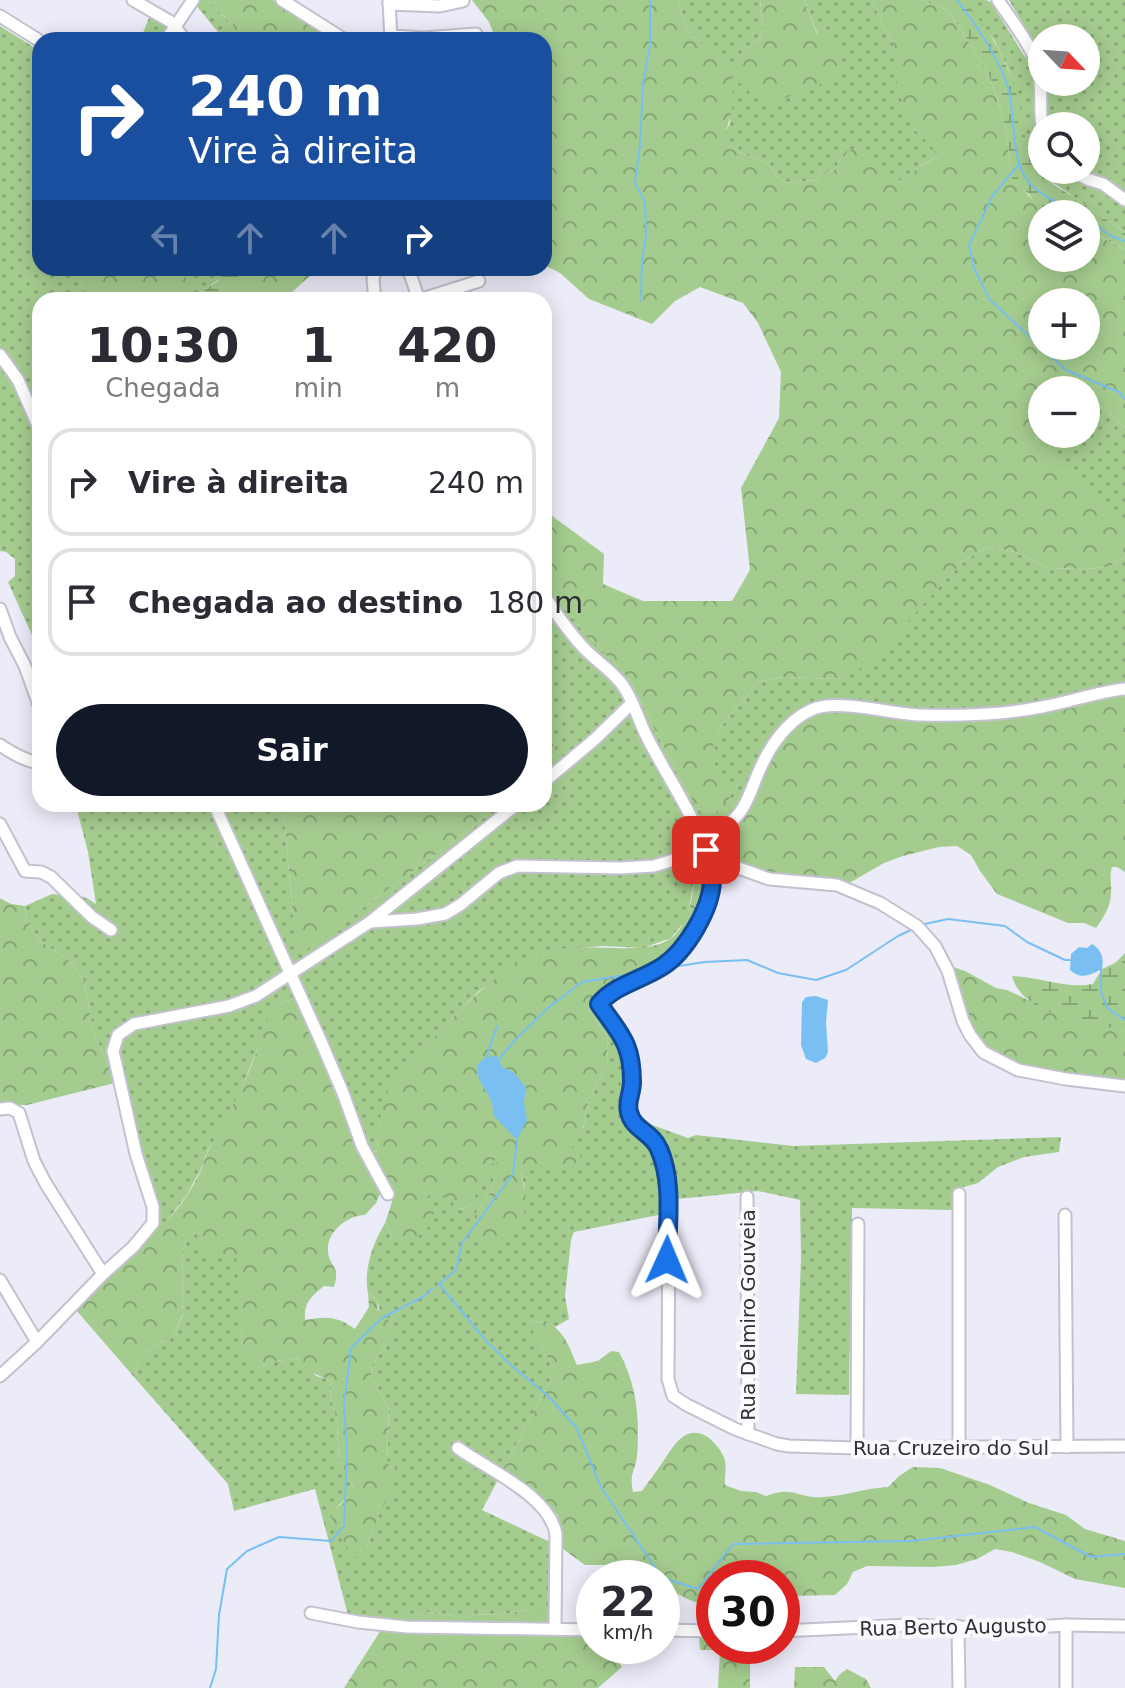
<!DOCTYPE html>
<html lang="pt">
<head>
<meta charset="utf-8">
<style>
  body { margin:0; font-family:"DejaVu Sans",sans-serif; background:#f2f2f3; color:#2b2b33; height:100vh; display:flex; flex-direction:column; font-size:30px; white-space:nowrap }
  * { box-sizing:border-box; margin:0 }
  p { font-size:26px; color:#7c7c81 }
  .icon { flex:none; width:44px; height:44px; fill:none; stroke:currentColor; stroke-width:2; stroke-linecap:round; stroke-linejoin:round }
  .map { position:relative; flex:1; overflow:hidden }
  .panel { position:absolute; left:32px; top:292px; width:520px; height:520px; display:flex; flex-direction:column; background:#fff; border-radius:24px; box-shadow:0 4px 20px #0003 }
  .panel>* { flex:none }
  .banner { position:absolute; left:32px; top:32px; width:520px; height:244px; border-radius:24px; box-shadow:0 4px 20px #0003; background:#1a4fa0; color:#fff; overflow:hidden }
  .needle { width:52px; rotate:115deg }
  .fabs { position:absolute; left:1028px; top:24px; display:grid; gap:16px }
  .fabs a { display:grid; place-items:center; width:72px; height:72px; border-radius:50%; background:#fff; box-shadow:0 4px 20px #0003; font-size:40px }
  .speed { position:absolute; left:576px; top:1560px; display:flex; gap:16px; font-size:40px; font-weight:700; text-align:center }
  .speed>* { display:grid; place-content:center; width:104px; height:104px; border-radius:50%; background:#fff; box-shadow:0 4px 20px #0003; line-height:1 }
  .speed small { font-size:20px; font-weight:400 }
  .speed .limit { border:12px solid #d22; background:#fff; color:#111 }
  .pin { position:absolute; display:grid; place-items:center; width:68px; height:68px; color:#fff; margin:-34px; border-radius:16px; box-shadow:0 4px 12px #0006 }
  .me { position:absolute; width:88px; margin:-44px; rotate:1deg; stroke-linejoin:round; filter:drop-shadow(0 0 6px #0008) }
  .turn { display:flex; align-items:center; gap:28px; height:168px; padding:0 24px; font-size:36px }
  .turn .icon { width:104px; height:104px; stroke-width:2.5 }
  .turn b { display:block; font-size:56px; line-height:68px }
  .lanes { display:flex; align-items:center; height:76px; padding:0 24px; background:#0003; justify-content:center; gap:40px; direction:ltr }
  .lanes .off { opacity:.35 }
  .eta { display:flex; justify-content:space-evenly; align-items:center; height:136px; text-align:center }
  .eta b { font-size:48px; font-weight:700; line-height:56px }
  .button { display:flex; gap:16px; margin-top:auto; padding:16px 24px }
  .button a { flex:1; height:92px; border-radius:48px; background:#111827; color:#fff; font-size:32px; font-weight:700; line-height:92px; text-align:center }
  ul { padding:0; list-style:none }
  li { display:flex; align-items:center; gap:24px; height:108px; margin:0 16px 12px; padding:0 8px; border:4px solid #e1e1e2; border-radius:24px }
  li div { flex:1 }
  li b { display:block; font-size:30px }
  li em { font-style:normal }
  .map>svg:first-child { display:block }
  .grass { fill:url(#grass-dots); fill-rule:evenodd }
  .forest { fill:url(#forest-crowns); fill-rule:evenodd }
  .wetland { fill:url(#wetland-marsh) }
  .water { fill:#79bff2 }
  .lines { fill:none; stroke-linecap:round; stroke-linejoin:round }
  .stream { stroke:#79bff2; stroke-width:2 }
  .minor-casing { stroke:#c2c1ce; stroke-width:15 }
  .minor { stroke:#fff; stroke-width:11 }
  .route-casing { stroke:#114b97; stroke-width:20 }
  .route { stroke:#1a73e8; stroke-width:14 }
  .labels { text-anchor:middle; stroke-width:8; stroke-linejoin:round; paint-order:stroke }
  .street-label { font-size:20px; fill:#2f2f34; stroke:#f9f9fe }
</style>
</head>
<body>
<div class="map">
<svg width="1125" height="1688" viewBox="0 0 1125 1688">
  <defs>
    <pattern id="grass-dots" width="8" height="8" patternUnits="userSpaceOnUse" patternTransform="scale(2)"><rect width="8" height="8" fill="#a5cc8f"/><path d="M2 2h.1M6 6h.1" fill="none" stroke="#87a676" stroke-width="1.8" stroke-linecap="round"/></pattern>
    <pattern id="forest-crowns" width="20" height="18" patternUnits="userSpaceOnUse" patternTransform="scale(2)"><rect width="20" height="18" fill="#a5cc8f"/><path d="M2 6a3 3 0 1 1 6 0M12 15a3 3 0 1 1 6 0" fill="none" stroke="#87a676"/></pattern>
    <pattern id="wetland-marsh" width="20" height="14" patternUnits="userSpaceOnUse" patternTransform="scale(2)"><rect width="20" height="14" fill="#a5cc8f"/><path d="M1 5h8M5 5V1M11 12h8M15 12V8" fill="none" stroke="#87a676"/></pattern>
  </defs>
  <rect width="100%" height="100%" fill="#ecebf8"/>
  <!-- grass -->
  <g class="grass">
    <polygon points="198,0 207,0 233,25 237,40 222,40 218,32 195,4"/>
    <path d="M679 0H761L760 10 764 26 759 39 743 51 735 65C714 56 692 41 683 19 681 13 680 6 679 0Z"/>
    <path d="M804 0H873L882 25 894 43 896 60 914 129 933 147 938 157C920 164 914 173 897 182L845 152 834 170 823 173 816 180 785 183 776 175 769 164 741 153 721 139 730 123V74L818 35Z"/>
    <path d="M963 0H986L991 2 1025 57 1029 59 1033 41 1009 0H1125V232L1042 175 1030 155 1024 136 1019 103 1008 68 994 40ZM1042 38H1086V82H1042ZM1042 126H1086V170H1042Z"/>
    <polygon points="151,13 170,25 180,40 140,40"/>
    <polygon points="0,26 40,51 40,268 75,268 76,274 89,300 40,300 40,653 8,582 15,576 15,559 6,552 0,551"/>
    <polygon points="182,268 219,268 219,279 200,293 196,300"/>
    <path d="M1086 398 1099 405 1125 427V531C1099 497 1070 470 1037 443L1034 417 1042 403V434H1086Z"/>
    <path d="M988 547 1015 552 1049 568 1084 569 1109 567 1125 556V687C1099 692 1073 699 1046 703 974 713 902 710 830 701L740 806C727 819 716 828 697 820L692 839 695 876 687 919 671 938 643 948 604 946 561 949 520 963 479 991 414 1058 380 1119 377 1150 363 1159 295 998 274 1006 242 1088 232 1110 208 1150 200 1171 186 1196 164 1225 156 1228 160 1218 158 1206 115 1083 93 1030 84 981 70 961 40 941 27 921 25 906 52 894 85 897 96 904 88 852 77 810 80 804H283L293 916 301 953 466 832 499 804H544V765L558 753 544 727V577L579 626 629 679 687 792 702 813 714 814 716 769 711 750 719 729 758 682 783 677 839 679 919 608 963 561Z"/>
    <path d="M596 998 605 1006 622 1030 631 1099 636 1119 688 1138 696 1135 793 1146 1061 1137 1059 1152 1024 1157 998 1167 978 1183 957 1189 953 1210 852 1208 849 1395 796 1394 801 1257 800 1200 758 1191 677 1199 663 1214 574 1232 571 1240 565 1296 569 1319 555 1327 546 1321 529 1322 545 1354 556 1370 503 1469 458 1440 454 1448 498 1480 482 1510 552 1543V1625L530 1609 504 1614 474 1615 464 1618 431 1612 414 1615 381 1630 348 1615 315 1489 234 1511 228 1484 134 1377 140 1358 156 1345 174 1334 183 1315 182 1263 186 1241 195 1232 237 1254 243 1352 259 1367 276 1361 301 1358 316 1376 327 1379 332 1384 330 1393 337 1422 339 1460 353 1486C351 1497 341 1501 335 1510L366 1548 371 1537 392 1468 387 1463 389 1410 371 1376 372 1365 388 1342 377 1300 368 1294C363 1270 373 1243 385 1223L392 1238 431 1192 439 1191 460 1209 469 1207 498 1153 492 1190 475 1215 525 1188 521 1173 531 1163 561 1168 570 1146 583 1129 589 1099 607 1065 608 1039 588 1006Z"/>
  </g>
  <!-- forest -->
  <g class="forest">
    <polygon points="207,0 273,0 323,34 315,40 237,40 233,25"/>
    <path d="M472 0H679C680 6 681 13 683 19 692 41 714 56 735 64L743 51 759 39 764 26 760 10 761 0H804L817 34 829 29 838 45V69L826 82 774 102 756 98 731 75C734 102 734 114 722 139L741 153 769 164 776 175 785 183 816 180 823 173 834 170 845 152 861 147 890 177 897 182C913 173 921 164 938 157L932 147 914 129 905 110 896 83 894 43 882 25 873 0H921L948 10 986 68 998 100 1006 129 1012 181C1047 207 1042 218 1042 258H1086V232H1090L1125 249V427L1099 405 1086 398V390H1042V403L1034 417 1037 443 1070 470 1105 504 1125 531V556L1109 567 1084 569 1049 568 1015 552 988 547 963 561 869 664 839 679 783 677 758 682 719 729 712 750 716 769 732 787 729 799 715 814H702L687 792 629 679 579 626 544 577V510L604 554 603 584 643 601H732L750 570 741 488 779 418 781 372 758 323 743 303 700 287 675 301 652 324 589 299 560 273 544 265V40H496L489 22ZM1042 302H1086V346H1042Z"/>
    <polygon points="75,268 182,268 196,300 89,300 76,274"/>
    <polygon points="236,268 319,268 283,300 239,300 239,274"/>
    <path d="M1125 695V872L1117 867H1112C1109 877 1112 885 1111 895 1110 908 1103 918 1096 928L1084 923H1068L997 894 980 871 971 855 957 846 939 847 903 856 884 863 851 882 789 878 765 872 719 855 710 847 709 842C717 836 728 832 734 824 761 791 768 743 805 718 833 699 891 720 925 721 943 721 962 718 980 717 996 716 1013 717 1029 714 1062 710 1092 697 1125 695Z"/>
    <polygon points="544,728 558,753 544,765"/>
    <polygon points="283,804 499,804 466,832 300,954 293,916"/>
    <path d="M694 860 702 863 707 879 695 916 680 944 659 961 613 985 588 1006 608 1039 607 1065 589 1099 583 1129 571 1146 581 1155C573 1176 550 1166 531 1164L521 1173C530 1206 527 1232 494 1249L482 1246 472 1231 475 1215 492 1190 497 1156 469 1207 460 1209 439 1192H431L425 1200 434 1213C428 1234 423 1235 403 1242L392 1238 385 1223 392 1202 390 1189 372 1154 377 1150C379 1130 379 1107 389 1090 401 1069 421 1051 437 1034 461 1010 490 977 520 962 532 957 548 952 561 949 593 943 643 956 670 939 691 925 696 883 694 860Z"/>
    <polygon points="0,898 11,904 25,906 27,921 40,941 70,961 84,981 93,1030 115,1083 27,1105 0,1105"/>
    <path d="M950 966 965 971 996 988 1007 990 1047 1009 1125 1031V1081L1115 1078C1081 1074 1006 1072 984 1046 966 1023 959 993 950 966Z"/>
    <path d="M295 998 367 1170 381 1192 376 1203 365 1215C348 1215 326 1232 328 1251 329 1268 341 1264 334 1287L324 1286C311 1297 304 1302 305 1320 325 1316 338 1316 355 1329L369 1307 368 1294 377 1300 378 1309 393 1326 388 1342 372 1365 371 1376 389 1410 387 1463 392 1468 398 1466 396 1478 376 1522 371 1537 366 1548 358 1558 351 1555 332 1519 331 1512C338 1509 352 1493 353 1486L339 1460 337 1422 330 1393 332 1384 327 1379 310 1372 301 1358 276 1361 259 1367 251 1365 243 1352 236 1255C231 1256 227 1259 222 1258 209 1257 200 1242 195 1232L186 1241 182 1263 183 1314 174 1334 156 1345 140 1358 134 1377 76 1310 156 1228C172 1222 194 1186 201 1170 204 1162 206 1154 210 1147 225 1119 241 1093 252 1064 260 1043 263 1025 274 1006Z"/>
    <path d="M546 1321C566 1333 568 1345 577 1365L598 1361 611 1351 619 1352C637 1385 640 1419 637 1456 635 1472 629 1473 633 1492L642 1491C648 1483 654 1474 660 1466 671 1451 683 1423 706 1436 714 1441 722 1451 725 1460 727 1468 724 1477 725 1485L741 1491 756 1492 766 1496C795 1485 797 1499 823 1497 845 1496 866 1488 888 1487L899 1476 913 1467 940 1468 990 1485 1029 1503 1066 1515 1085 1529 1125 1541V1588L1075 1579 1040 1562 1012 1552 995 1549 977 1559 956 1565 934 1567 867 1566 853 1572 847 1584 835 1595 793 1596 782 1592V1578H714V1603C695 1607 678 1594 662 1584V1578H653L640 1564 631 1561 615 1565H585L563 1549 558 1516 545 1501 503 1469 556 1370 545 1354 528 1322Z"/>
    <polygon points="530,1609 540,1610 557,1631 594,1632 594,1646 609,1646 622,1667 598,1688 344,1688 381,1630 394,1621 414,1615 431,1612 464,1618 474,1615 504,1614"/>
    <polygon points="699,1636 714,1636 714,1646 750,1646 750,1688 718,1688 720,1650 700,1650"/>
    <polygon points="795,1667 824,1667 835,1681 840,1674 847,1669 866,1679 871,1688 794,1688"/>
  </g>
  <!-- wetland -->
  <g class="wetland">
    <path d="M921 0H963C990 29 1009 63 1019 102 1025 127 1024 156 1044 176 1052 185 1064 191 1074 197 1091 209 1108 220 1125 232V249L1091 232H1086V214H1042V216L1029 194 1012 182 1006 129 998 100 986 68 948 10Z"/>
    <polygon points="219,268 236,268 239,274 239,300 198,300 200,293 219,280"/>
    <path d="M1125 953V1031C1091 1022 1023 1017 1012 976 1040 977 1066 989 1093 984L1102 969 1115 963Z"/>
  </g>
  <!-- water -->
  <g class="water">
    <path d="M1092 944C1102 950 1104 958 1102 969 1090 975 1081 980 1070 970L1071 954 1079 947 1087 948Z"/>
    <polygon points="816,996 828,1000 826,1022 828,1052 825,1058 816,1063 806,1059 801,1045 802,1002 806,997"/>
    <path d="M497 1056 502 1067 513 1072 526 1087 524 1103 527 1120 517 1140 493 1115C495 1093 475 1085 477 1065L486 1057Z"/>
  </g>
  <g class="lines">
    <!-- stream -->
    <g class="stream">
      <path d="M957 0C976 25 1001 60 1009 91 1015 118 1011 157 1027 180 1037 194 1064 206 1079 214"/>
      <polyline points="1019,164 993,195 969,245 974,268 990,300 1066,370 1119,392 1125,399"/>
      <polyline points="1086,218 1111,236 1125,241"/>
      <polyline points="641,301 642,261 646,235 645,202 635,183 640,145 643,84 650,45 650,0"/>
      <polyline points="925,924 948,919 1005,926 1027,942 1065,960 1072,960"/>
      <polyline points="672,967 705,962 747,960 778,973 816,980 846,970 898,936 911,930"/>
      <polyline points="1101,969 1101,992 1108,1009 1125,1020"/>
      <polyline points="486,1059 497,1026"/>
      <polyline points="499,1061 503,1054 518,1037 548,1008 582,982 632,974"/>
      <polyline points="517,1141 513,1174 462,1243 456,1270 439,1284 486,1341 513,1367 547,1395 576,1427 601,1487 662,1578"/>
      <polyline points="663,1578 698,1589 733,1544 911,1541 1035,1527 1091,1557 1125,1554"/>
      <polyline points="210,1688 216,1669 219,1615 227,1569 247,1551 279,1537 331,1541 344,1526 347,1454 344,1405 351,1348 382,1318 424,1296 432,1289"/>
    </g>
    <defs>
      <g id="minor">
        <polyline points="133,0 171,22 185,40"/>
        <polyline points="282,0 345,40"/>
        <path d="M998 0C1009 17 1034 49 1038 67 1043 87 1039 107 1042 126"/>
        <polyline points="389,1 391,40"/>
        <polyline points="389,4 440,6 463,1"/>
        <polyline points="0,16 40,41"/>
        <polyline points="391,36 424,38 476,34"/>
        <polyline points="166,40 193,0"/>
        <polyline points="1071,170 1087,179 1103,184 1125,200"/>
        <polyline points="408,268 419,300"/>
        <polyline points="375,300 373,279 376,268"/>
        <polyline points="419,300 479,281"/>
        <polyline points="0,355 18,380 40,430"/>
        <path d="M544 596C556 613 567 630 581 645 593 659 609 668 621 683 633 698 638 720 647 737 665 774 708 835 711 874 713 898 700 923 687 942 664 977 624 975 599 1004L623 1036 628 1049 632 1084 628 1109 632 1121 648 1133 656 1143 664 1164 669 1209 668 1379 673 1396 687 1405 735 1429 777 1444 789 1446 857 1448 1125 1446"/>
        <polyline points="0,609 10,637 25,666 40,708"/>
        <path d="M0 745C12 753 25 761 40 763"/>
        <polyline points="544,782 595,739 632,703"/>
        <polyline points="214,804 319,1037 343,1093 362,1146 388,1194"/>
        <polyline points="0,824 25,871 41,872 51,877 92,917 111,930"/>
        <path d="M696 828C706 829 716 830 726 825 746 814 751 788 760 769 770 746 787 721 811 710 837 698 890 714 920 715 960 716 1002 715 1042 707 1070 702 1096 692 1125 689"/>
        <polyline points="708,857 769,879 837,885 880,903 917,926 935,946 948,971 963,1021 970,1035 983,1052 1018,1070 1066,1079 1125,1086"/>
        <polyline points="370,922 417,919 445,914 460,905 499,873 517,866 620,868 654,866 706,850"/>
        <polyline points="0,1109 10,1108 19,1113 34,1161 46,1184 103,1274"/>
        <polyline points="959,1194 959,1446"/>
        <polyline points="747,1197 748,1434"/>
        <polyline points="1065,1215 1067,1447"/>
        <polyline points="0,1280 37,1342"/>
        <polyline points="0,1376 37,1342 103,1274 133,1247 153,1223 153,1207 136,1154 113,1051 118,1035 134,1024 229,1006 256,996 370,922 517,804"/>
        <path d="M458 1448C488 1470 549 1495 556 1534L555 1629"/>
        <polyline points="857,1448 858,1224"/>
        <polyline points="311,1613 358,1622 407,1627 594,1630"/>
        <polyline points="1066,1625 1066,1688"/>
        <polyline points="958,1626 959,1688"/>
        <polyline points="662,1630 714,1631"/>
        <polyline points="782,1631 911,1625 1002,1629 1066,1625 1125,1626"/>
      </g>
    </defs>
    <!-- minor casing -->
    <use href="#minor" class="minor-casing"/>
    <!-- minor -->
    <use href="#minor" class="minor"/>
  </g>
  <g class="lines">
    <defs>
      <path id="route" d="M667 1260C667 1225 674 1182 659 1149 652 1132 633 1130 629 1112 626 1102 632 1093 632 1082 632 1043 620 1034 599 1004 616 984 642 980 663 966 686 951 711 909 712 881 712 871 709 860 706 850"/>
    </defs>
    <!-- route casing -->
    <use href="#route" class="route-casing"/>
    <!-- route -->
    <use href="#route" class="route"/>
  </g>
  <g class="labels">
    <!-- street labels -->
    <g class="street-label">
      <text transform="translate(748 1315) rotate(-90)" y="7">Rua Delmiro Gouveia</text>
      <text x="951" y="1455">Rua Cruzeiro do Sul</text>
      <text transform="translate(953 1627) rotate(-1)" y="7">Rua Berto Augusto</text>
    </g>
  </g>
</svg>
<div class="fabs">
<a><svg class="needle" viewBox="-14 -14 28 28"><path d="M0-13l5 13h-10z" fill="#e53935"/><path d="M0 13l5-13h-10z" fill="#7c7c81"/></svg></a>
<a><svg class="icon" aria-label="search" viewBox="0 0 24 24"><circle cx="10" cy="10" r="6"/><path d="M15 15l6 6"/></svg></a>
<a><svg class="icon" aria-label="layers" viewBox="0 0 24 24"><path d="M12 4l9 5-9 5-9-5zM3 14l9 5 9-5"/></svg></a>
<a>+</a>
<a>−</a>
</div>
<div class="speed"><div>22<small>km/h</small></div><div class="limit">30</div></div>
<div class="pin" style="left:706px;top:850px;background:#d93025"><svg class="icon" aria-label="arrive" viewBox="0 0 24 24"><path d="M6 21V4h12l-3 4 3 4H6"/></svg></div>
<svg class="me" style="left:667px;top:1260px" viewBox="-20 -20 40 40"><path d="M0-17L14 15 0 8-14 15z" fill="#1a73e8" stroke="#fff" stroke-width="4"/></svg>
<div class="banner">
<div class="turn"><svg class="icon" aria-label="right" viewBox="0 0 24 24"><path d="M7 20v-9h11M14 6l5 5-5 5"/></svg><div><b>240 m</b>Vire à direita</div></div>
<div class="lanes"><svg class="icon off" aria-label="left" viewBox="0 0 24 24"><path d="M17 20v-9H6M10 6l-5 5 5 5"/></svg><svg class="icon off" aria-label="ahead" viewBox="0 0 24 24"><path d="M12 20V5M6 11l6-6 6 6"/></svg><svg class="icon off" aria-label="ahead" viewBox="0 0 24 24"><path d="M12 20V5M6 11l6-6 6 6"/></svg><svg class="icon" aria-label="right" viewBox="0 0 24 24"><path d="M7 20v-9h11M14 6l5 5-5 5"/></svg></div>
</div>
<section class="panel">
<div class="eta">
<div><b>10:30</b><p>Chegada</p></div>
<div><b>1</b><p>min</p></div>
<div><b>420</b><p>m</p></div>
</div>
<ul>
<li><svg class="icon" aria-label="right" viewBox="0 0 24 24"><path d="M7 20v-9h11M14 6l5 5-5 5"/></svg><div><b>Vire à direita</b></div><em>240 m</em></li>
<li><svg class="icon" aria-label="arrive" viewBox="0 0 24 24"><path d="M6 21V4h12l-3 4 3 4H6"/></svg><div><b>Chegada ao destino</b></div><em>180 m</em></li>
</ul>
<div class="button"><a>Sair</a></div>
</section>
</div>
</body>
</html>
